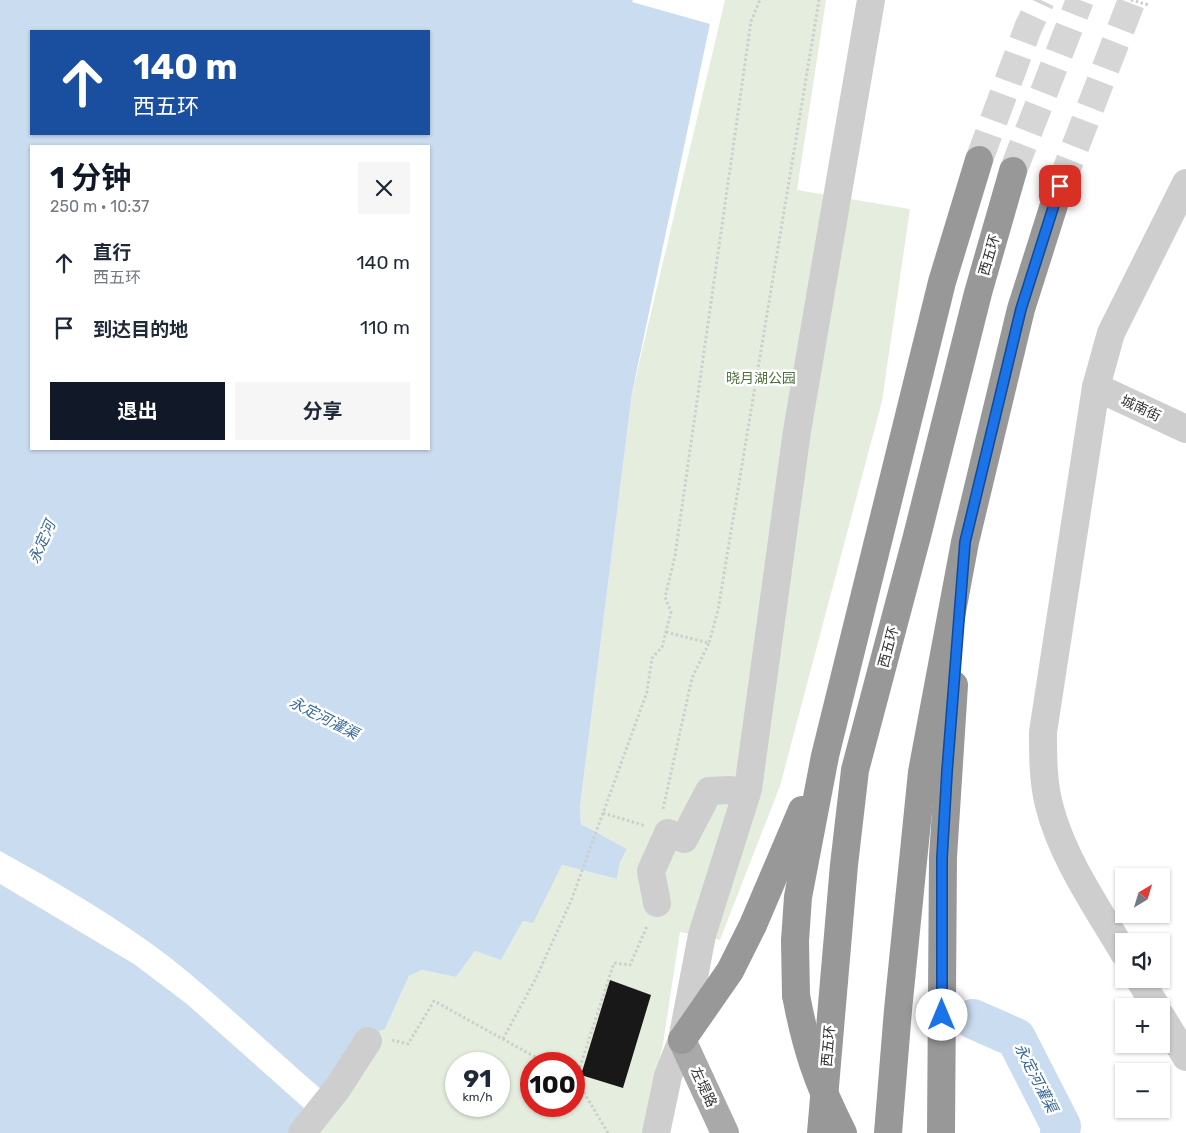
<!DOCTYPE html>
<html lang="zh">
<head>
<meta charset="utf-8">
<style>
  body { margin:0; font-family:Rubik,"Noto Sans SC",sans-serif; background:#f6f6f7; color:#1f2937; height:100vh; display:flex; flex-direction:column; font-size:19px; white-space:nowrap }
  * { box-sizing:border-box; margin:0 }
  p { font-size:16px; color:#747a83 }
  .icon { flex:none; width:28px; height:28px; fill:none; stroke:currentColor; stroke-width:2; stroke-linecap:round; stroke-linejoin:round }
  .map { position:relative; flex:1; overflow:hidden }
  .drawer { position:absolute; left:30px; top:145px; width:400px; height:305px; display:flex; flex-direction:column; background:#fff; border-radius:0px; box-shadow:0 1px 4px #0004 }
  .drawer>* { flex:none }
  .top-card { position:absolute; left:30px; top:30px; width:400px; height:105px; border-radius:0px; box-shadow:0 1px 4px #0004; background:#1a4fa0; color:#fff; overflow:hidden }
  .needle { width:32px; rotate:38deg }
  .fabs { position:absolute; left:1115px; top:868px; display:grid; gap:10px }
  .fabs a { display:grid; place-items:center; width:55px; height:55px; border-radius:0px; background:#fff; box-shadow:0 1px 4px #0004; font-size:25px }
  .speed { position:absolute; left:445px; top:1052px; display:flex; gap:10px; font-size:25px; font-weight:700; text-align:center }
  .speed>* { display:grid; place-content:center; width:65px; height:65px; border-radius:50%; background:#fff; box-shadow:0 1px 4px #0004; line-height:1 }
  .speed small { font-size:12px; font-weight:400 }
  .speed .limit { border:8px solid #d22; background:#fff; color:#111 }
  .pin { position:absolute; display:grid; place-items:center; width:42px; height:42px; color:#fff; margin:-21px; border-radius:10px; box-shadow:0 2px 8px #0006 }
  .me { position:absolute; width:55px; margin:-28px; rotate:0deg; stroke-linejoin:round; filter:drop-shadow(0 0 4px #0008) }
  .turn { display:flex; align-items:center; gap:18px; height:105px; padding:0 20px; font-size:22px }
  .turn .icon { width:65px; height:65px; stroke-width:2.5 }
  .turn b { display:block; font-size:35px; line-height:42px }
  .round { display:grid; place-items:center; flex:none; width:52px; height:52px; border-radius:0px; background:#f6f6f7 }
  .summary { display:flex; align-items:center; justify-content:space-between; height:85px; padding:0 20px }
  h1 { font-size:30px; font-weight:700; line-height:38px; color:#111827 }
  .action { display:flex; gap:10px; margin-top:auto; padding:10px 20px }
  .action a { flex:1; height:58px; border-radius:0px; background:#111827; color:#fff; font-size:20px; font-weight:700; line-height:58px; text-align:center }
  .action a+a { background:#f6f6f7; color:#1f2937 }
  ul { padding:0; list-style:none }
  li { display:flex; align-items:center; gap:15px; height:65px; padding:0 20px }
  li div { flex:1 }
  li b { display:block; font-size:19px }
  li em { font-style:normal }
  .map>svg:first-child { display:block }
  .green { fill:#e5eede; fill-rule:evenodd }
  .water { fill:#cadcef; fill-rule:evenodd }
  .pier { fill:#fff }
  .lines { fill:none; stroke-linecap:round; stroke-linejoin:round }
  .river { stroke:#cadcef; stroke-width:40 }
  .building { fill:#181818 }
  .highway-tunnel { stroke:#d6d6d6; stroke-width:28; stroke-dasharray:28 14; stroke-linecap:butt }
  .path { stroke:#cecece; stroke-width:3; stroke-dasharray:2.5 2.5; stroke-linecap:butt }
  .minor { stroke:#cecece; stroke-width:28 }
  .major { stroke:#a9a9a9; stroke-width:28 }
  .highway { stroke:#989898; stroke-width:28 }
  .highway-bridge { stroke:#989898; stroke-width:28 }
  .route-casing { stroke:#114b97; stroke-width:12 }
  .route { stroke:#1a73e8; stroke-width:9 }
  .labels { text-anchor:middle; stroke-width:5; stroke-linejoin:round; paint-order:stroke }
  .street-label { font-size:14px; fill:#313131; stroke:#fff }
  .park-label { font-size:14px; fill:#4e703b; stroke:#fff }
  .water-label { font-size:15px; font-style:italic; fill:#396999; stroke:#fff }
</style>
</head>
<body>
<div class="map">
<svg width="1186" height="1133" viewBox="0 0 1186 1133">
  <rect width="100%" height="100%" fill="#fff"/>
  <!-- green -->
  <path class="green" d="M725 0H826L797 190 910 209 882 401 780 786 720 940 680 932 663 1044 644 1133H298L352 1044 385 1029 409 976 422 970 456 977 475 951 501 960 523 921 533 922 562 865 617 879 620 862 627 849 581 824 580 807 632 393ZM456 1064H499V1106H456ZM531 1064H574V1106H531Z"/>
  <!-- water -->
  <g class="water">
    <path d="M0 0H715L632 393 580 807 581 824 627 849 620 862 617 879 562 865 533 923 523 921 501 960 475 951 456 977 422 970 409 976 385 1029 352 1044 322 1090C272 1047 224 1001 173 960 119 918 60 884 0 851ZM31 31H429V134H31ZM31 146H429V449H31Z"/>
    <polygon points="0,884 134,964 187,1004 304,1108 291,1133 0,1133"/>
  </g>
  <!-- pier -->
  <polygon class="pier" points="633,0 716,0 710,24 632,2"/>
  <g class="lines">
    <!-- river -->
    <polyline class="river" points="973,1019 1016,1038 1061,1126 1060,1133"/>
  </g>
  <!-- building -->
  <polygon class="building" points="610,980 651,995 623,1088 581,1075"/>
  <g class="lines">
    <!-- highway-tunnel -->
    <g class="highway-tunnel">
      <polyline points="979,160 1028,28 1041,0"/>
      <polyline points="1013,171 1080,0"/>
      <polyline points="1060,186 1132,0"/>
    </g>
    <!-- path -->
    <g class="path">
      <polyline points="1131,0 1149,5"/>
      <polyline points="666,632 709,643 718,610 819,0"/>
      <polyline points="663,809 692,678 709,643"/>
      <polyline points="603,813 646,826"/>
      <polyline points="503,1039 536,978 571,901 647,692 652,658 662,647 671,612 665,597 675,556 751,21 760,0"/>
      <polyline points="392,1040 408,1044 434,1001 548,1064"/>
      <polyline points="608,1133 576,1079 614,963 630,965 647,926"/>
    </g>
    <!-- minor -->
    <g class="minor">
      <polyline points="1096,387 1186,429"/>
      <polyline points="657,903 651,871 668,833 684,839 709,791 731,790 746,795"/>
      <path d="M1124 953C1096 906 1062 857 1049 805 1043 781 1043 757 1043 732L1096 387 1111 333 1186 183"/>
      <polyline points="1139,979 1156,1006"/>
      <polyline points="1161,1016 1186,1057"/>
      <polyline points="302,1133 337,1089 368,1041"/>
      <polyline points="656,1133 668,1076 682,1040 702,935 748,789 797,431 871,0"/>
    </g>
    <!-- major -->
    <polyline class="major" points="682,1040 725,1133"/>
    <!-- highway -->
    <g class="highway">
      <polyline points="796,995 795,941 798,897 825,756 942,282 979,160"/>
      <polyline points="682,1040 730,971 753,925 802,810"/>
      <polyline points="821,1133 844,865 855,770 917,536 978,293 1013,171"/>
      <polyline points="888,1133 898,1010 922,772 965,542 1021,309 1060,186"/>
      <polyline points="941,1133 943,857 954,685"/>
    </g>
    <!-- highway-bridge -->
    <path class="highway-bridge" d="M796 995C806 1049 818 1084 843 1133"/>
  </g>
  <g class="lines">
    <defs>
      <polyline id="route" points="942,1015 942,858 947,772 965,542 1021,309 1060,186"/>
    </defs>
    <!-- route casing -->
    <use href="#route" class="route-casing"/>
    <!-- route -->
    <use href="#route" class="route"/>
  </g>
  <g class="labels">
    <!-- street labels -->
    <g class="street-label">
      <text transform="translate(989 255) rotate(-74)" y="5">西五环</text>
      <text transform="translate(1141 408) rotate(25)" y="5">城南街</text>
      <text transform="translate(888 647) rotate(-75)" y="5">西五环</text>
      <text transform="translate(828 1046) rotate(-85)" y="5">西五环</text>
      <text transform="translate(704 1087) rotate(65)" y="5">左堤路</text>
    </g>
    <!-- park labels -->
    <g class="park-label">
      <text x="761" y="383">晓月湖公园</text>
    </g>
    <!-- water labels -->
    <g class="water-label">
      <text transform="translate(42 542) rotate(-66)" y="5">永定河</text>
      <text transform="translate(324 718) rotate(27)" y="5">永定河灌渠</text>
      <text transform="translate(1036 1078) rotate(63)" y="5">永定河灌渠</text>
    </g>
  </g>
</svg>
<div class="fabs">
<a><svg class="needle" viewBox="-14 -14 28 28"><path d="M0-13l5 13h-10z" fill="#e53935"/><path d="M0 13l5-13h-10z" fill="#747a83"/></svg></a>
<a><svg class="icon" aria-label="sound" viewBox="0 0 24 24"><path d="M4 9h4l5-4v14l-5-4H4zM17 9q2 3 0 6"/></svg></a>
<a>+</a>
<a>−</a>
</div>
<div class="speed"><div>91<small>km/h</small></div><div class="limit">100</div></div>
<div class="pin" style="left:1060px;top:186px;background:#d93025"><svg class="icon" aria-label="arrive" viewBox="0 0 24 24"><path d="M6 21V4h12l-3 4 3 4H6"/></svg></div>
<svg class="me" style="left:942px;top:1015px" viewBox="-20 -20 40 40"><circle r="19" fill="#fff"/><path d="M0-13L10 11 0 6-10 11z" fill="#1a73e8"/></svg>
<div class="top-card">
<div class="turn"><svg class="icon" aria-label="ahead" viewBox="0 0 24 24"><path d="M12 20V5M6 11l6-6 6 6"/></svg><div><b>140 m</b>西五环</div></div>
</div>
<section class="drawer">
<div class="summary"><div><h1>1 分钟</h1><p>250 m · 10:37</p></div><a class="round"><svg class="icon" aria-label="close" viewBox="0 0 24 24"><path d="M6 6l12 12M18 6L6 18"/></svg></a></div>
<ul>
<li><svg class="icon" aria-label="ahead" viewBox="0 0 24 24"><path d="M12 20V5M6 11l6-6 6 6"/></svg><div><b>直行</b><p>西五环</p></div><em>140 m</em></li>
<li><svg class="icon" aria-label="arrive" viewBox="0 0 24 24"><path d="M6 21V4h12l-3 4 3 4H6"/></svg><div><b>到达目的地</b></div><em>110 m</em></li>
</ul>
<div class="action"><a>退出</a><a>分享</a></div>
</section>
</div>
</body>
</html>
